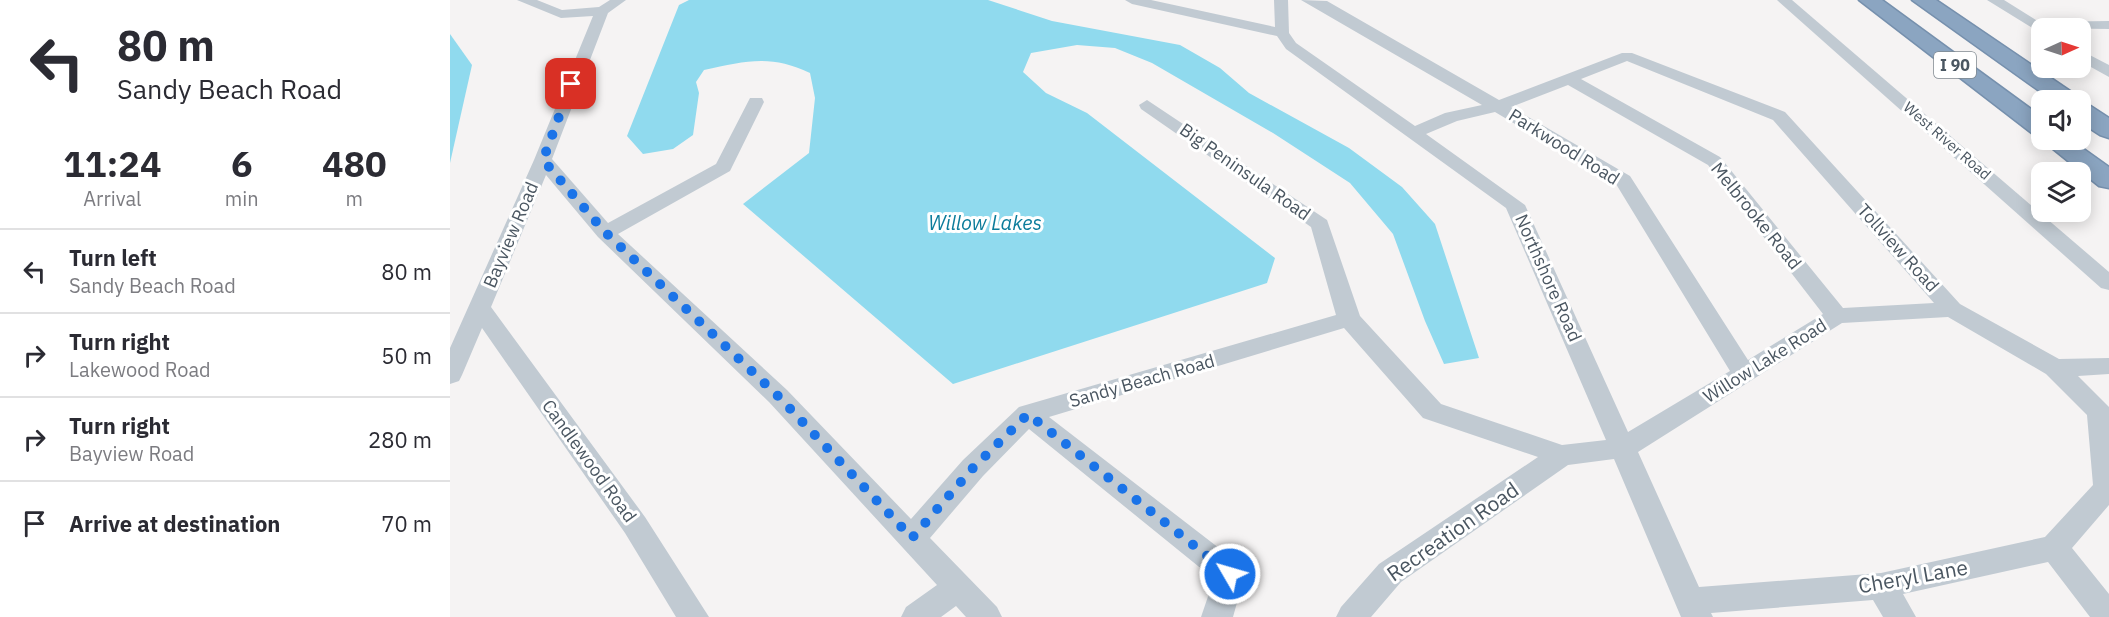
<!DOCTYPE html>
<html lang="en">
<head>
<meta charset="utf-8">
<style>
  body { margin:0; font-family:"IBM Plex Sans",sans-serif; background:#f2f2f3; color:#2b2b33; height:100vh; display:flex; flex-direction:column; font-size:22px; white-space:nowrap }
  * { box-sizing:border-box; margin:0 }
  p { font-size:20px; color:#7c7c81 }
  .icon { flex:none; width:33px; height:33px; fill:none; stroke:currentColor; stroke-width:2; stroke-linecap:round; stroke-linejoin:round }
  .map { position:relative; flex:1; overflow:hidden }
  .sheet { display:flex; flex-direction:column; background:#fff; width:450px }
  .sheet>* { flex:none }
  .banner { background:#fff; color:#2b2b33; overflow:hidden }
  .needle { width:39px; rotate:87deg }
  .tools { position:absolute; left:1581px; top:18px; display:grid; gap:12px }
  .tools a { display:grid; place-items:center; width:60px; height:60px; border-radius:12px; background:#fff; box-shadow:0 3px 15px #0003; font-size:30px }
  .pin { position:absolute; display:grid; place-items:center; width:51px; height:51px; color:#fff; margin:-26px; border-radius:12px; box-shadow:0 3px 9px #0006 }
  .me { position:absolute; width:66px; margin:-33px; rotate:308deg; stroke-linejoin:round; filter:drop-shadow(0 0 4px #0008) }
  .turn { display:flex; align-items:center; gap:21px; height:126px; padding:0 18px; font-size:27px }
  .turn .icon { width:78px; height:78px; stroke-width:2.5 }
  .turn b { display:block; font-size:42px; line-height:51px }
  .eta { display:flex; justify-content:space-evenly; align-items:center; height:102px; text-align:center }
  .eta b { font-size:36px; font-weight:700; line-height:42px }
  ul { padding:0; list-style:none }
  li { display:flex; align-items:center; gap:18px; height:84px; padding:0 18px; border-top:2px solid #e1e1e2 }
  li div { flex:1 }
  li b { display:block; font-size:22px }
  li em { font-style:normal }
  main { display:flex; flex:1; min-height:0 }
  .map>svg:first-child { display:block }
  .water { fill:#90daee }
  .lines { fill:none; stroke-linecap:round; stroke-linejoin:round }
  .motorway-casing { stroke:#7690ad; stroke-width:3 }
  .minor { fill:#c1cad2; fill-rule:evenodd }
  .motorway { fill:#8ba5c1; fill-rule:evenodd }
  .route { stroke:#1a73e8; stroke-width:10; stroke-dasharray:0 18 }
  .labels { text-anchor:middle; stroke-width:6; stroke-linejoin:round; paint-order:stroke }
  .far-street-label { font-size:15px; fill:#4a5661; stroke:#fff }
  .shield { fill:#fff; stroke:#808990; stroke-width:1.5 }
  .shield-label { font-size:16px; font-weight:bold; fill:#4a5661 }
  .street-label { font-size:18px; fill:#4a5661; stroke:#fff }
  .water-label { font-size:20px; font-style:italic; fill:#0c7c9b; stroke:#fff }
  .near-street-label { font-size:21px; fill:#4a5661; stroke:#fff }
</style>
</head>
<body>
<main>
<section class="sheet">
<div class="banner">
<div class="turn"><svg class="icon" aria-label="left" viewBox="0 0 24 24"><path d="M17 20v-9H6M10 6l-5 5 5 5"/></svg><div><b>80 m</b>Sandy Beach Road</div></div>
</div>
<div class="eta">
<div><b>11:24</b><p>Arrival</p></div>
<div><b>6</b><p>min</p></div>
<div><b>480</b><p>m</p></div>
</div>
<ul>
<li><svg class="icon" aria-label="left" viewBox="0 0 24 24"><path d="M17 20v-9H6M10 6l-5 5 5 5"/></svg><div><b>Turn left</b><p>Sandy Beach Road</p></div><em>80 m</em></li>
<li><svg class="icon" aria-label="right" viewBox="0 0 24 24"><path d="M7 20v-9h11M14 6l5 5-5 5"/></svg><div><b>Turn right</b><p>Lakewood Road</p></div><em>50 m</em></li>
<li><svg class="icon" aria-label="right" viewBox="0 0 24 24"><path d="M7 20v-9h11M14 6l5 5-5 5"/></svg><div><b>Turn right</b><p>Bayview Road</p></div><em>280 m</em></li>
<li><svg class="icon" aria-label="arrive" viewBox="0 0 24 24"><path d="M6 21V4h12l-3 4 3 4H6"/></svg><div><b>Arrive at destination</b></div><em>70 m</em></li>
</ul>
</section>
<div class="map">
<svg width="1659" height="617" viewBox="0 0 1659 617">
  <rect width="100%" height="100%" fill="#f5f3f3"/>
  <!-- water -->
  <g class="water">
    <path d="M239 0H538L602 21 730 45 770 68 799 93 899 148 952 187 985 224 1029 358 994 364 975 321 943 234 900 183 823 133 702 63 665 48 627 45 581 53 573 72 596 93 637 113 825 258 817 283 503 384 293 204 359 153 365 98 360 73C320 54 296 61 254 70L246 82 249 93 243 135 223 149 193 154 177 136 229 5Z"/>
    <polygon points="0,34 22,65 0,163"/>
  </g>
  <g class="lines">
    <defs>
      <g id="motorway">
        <polygon points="1409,0 1432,0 1592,117 1592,137 1583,134"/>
        <polygon points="1462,0 1486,0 1626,95 1629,100 1602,100"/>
        <polygon points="1630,103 1639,105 1659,118 1659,138 1650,135 1630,122"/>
        <polygon points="1592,140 1621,140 1659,167 1659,188 1649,186"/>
      </g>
    </defs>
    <!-- motorway casing -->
    <use href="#motorway" class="motorway-casing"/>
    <!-- minor -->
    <g class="minor">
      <path d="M67 0H87L112 10 149 7 160 0H176L158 13 102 159 158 223 266 164 300 98H312L314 102 280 171 168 234 337 390 461 519 513 460 569 407 886 315 861 227 691 109 689 105 697 100 877 220 910 316 991 404 1112 445 1156 440 1056 208 836 49 827 36 682 4 675 0H701L825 27 824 0H838L839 33 846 43 965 126 995 113 1032 105 851 0 877 1 1049 100 1172 53H1182L1335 112 1510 304 1609 359 1659 358V374L1628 376 1659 407V505L1622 548 1659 594V617H1640L1598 562 1453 594 1466 617H1433L1423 600 1261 613 1263 617H1231L1164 459 1118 465 951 582 921 617H886L891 607 929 564 1088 457 973 418 894 328 599 417 791 565 795 574 783 617H751L764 579 579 429 533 476 480 538 547 607 552 617H516L506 606 491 617H451L456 607 487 585 319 402 148 237 96 175 41 307 195 517 259 617H226L175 533 32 328 12 375 9 381 0 384V348L84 160 143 16 111 18ZM1177 61 1323 120 1484 303 1393 308 1270 157 1131 79ZM1118 85 1258 165 1373 314 1298 360 1180 176 1061 107ZM1045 112 1166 184 1280 371 1178 432 1075 205 976 134 1007 121ZM1498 317 1596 374 1637 415 1643 485 1595 537 1431 573 1249 587 1188 452 1392 323Z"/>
      <polygon points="1327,0 1342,0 1659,272 1659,290 1651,288"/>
      <polygon points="1537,0 1554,0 1589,22 1659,21 1659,29 1592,28 1592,34"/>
      <polygon points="1630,50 1659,65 1659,77 1630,61"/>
    </g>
    <!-- motorway -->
    <use href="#motorway" class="motorway"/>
  </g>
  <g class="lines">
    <!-- route -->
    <polyline class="route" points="121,84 93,160 155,232 328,396 462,538 523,468 578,414 780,574"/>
  </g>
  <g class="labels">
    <!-- far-street labels -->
    <g class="far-street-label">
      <text transform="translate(1497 141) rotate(41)" y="5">West River Road</text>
    </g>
    <!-- shield labels -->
    <rect class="shield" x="1484" y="52" width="42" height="26" rx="4.5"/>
    <g class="shield-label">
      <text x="1505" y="71">I 90</text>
    </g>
    <!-- street labels -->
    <g class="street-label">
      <text transform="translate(1114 147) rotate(32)" y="6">Parkwood Road</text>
      <text transform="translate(795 172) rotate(35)" y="6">Big Peninsula Road</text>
      <text transform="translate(1306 216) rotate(51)" y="6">Melbrooke Road</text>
      <text transform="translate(61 235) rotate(-67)" y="6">Bayview Road</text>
      <text transform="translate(1448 248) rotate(48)" y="6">Tollview Road</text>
      <text transform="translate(1098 278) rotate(66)" y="6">Northshore Road</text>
      <text transform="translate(1315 361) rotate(-32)" y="6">Willow Lake Road</text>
      <text transform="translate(692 381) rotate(-16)" y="6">Sandy Beach Road</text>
      <text transform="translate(139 461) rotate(54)" y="6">Candlewood Road</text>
    </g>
    <!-- water labels -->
    <g class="water-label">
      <text x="535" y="230">Willow Lakes</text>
    </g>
    <!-- near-street labels -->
    <g class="near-street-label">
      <text transform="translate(1003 532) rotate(-35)" y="7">Recreation Road</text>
      <text transform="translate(1463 577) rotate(-10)" y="7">Cheryl Lane</text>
    </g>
  </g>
</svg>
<div class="tools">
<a><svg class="needle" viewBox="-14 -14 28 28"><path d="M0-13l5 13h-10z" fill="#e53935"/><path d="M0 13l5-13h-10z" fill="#7c7c81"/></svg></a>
<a><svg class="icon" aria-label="sound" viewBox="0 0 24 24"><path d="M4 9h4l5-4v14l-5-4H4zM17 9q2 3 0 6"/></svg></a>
<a><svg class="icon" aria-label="layers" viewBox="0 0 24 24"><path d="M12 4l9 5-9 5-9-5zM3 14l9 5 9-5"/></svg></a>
</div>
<div class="pin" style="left:121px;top:84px;background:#d93025"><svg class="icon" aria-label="arrive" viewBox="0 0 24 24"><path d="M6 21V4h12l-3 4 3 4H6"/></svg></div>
<svg class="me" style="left:780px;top:574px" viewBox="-20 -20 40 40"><circle r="17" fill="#1a73e8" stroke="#fff" stroke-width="3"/><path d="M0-11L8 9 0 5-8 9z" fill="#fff"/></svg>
</div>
</main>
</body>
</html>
